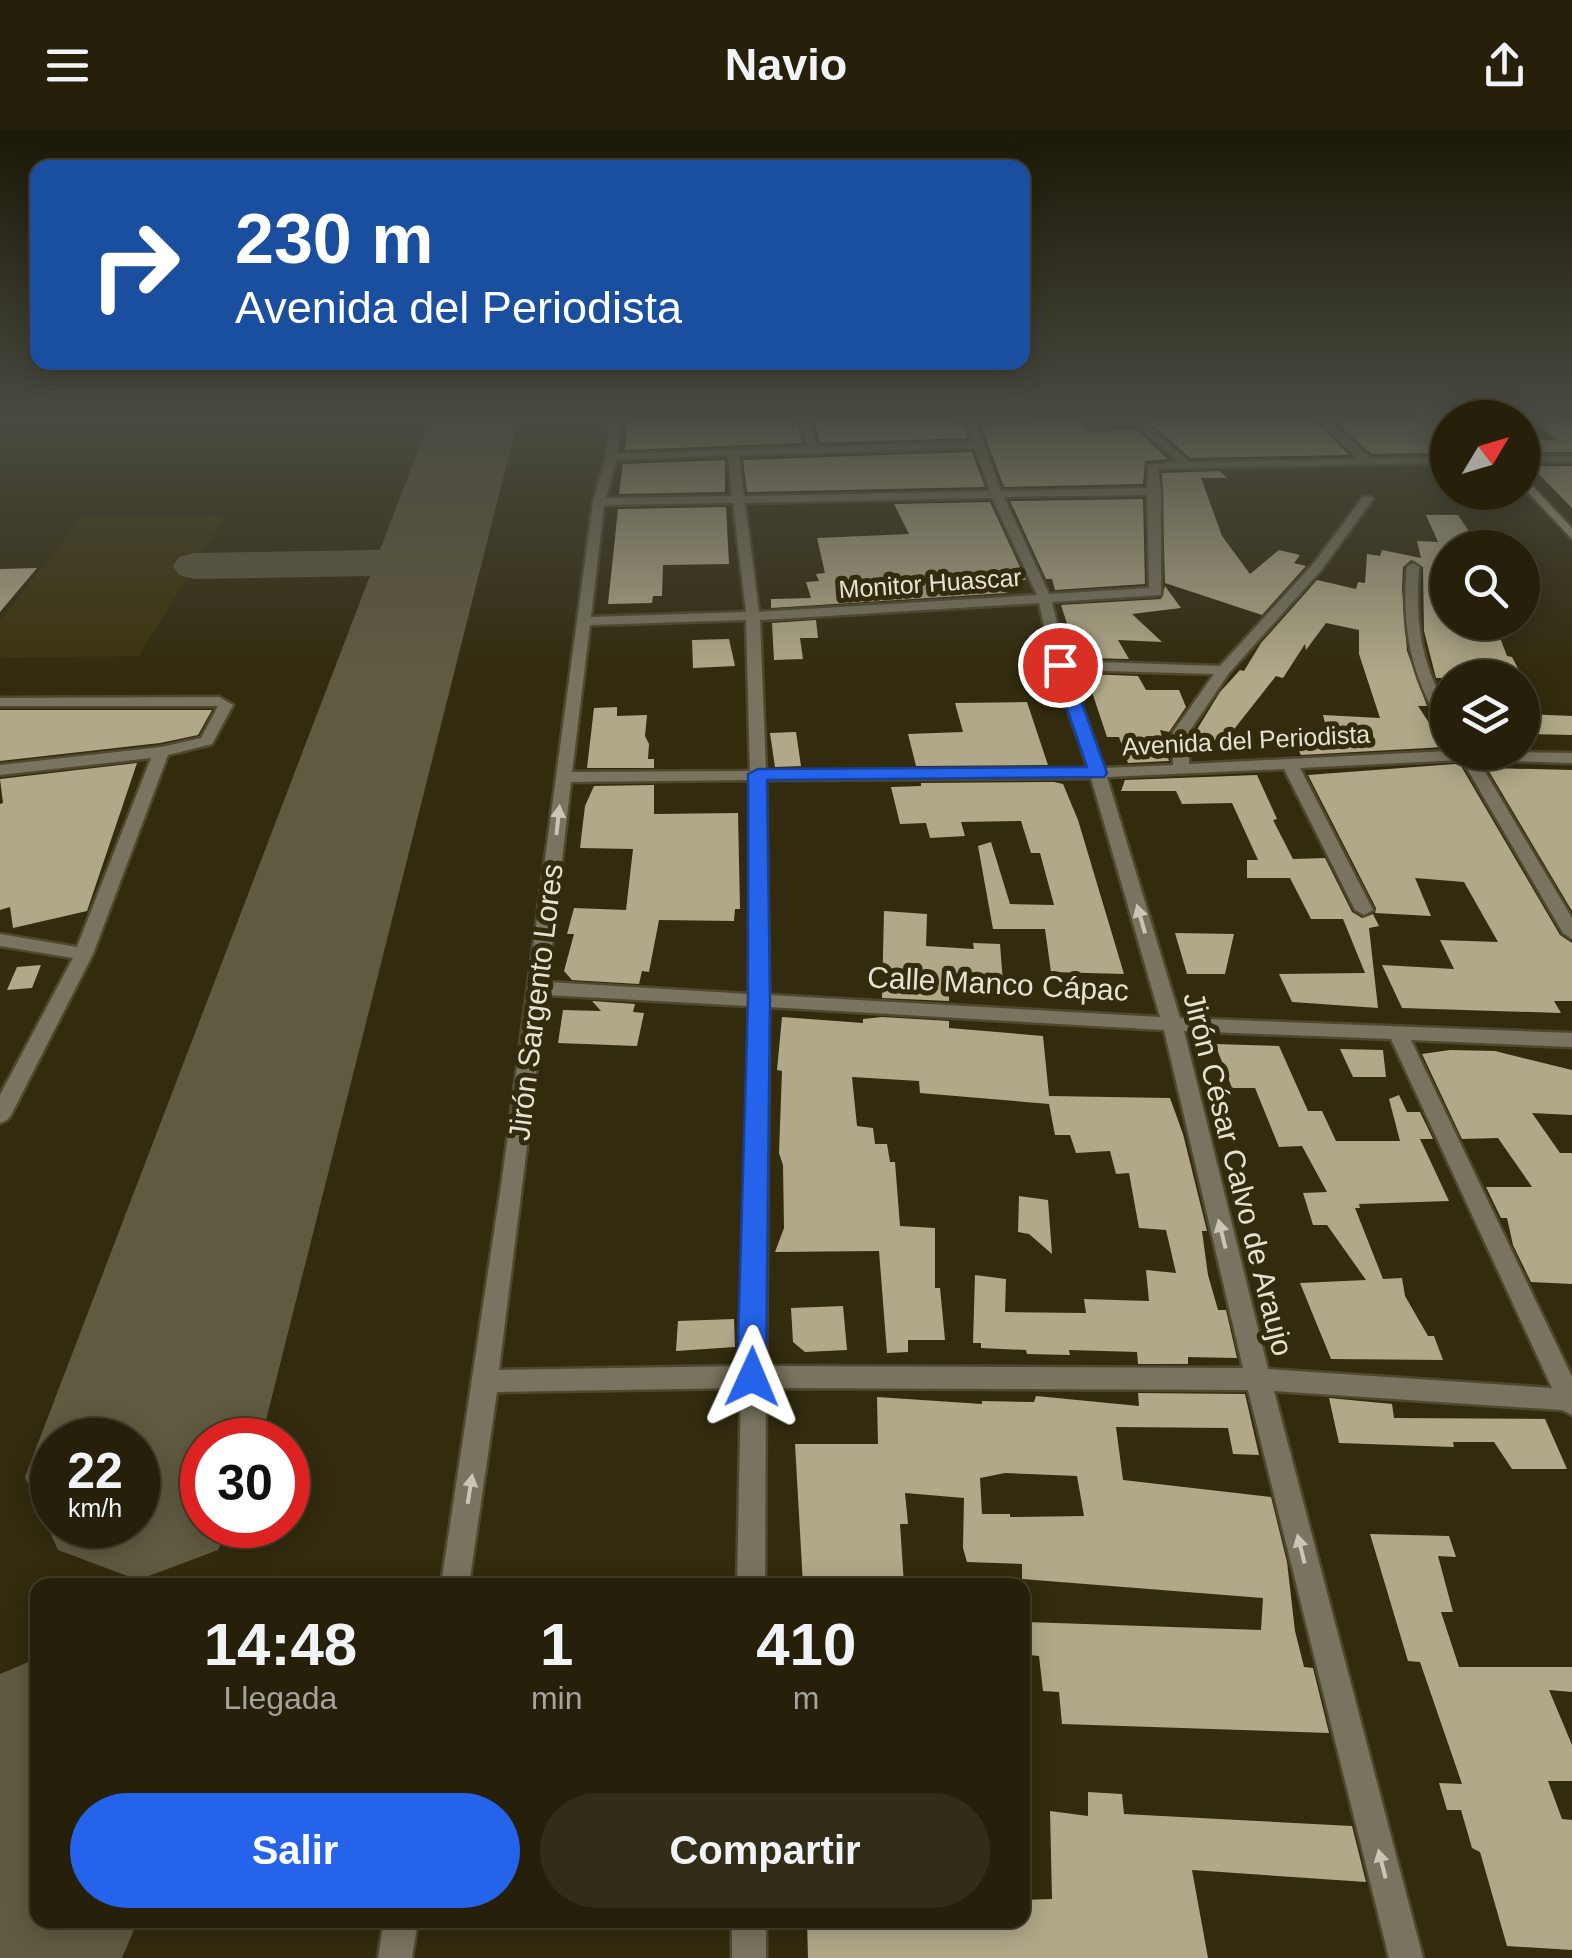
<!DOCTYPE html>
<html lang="es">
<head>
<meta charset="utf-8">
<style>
  body { margin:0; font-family:Arial,sans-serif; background:#322d18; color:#f1f3f6; height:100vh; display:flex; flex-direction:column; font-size:38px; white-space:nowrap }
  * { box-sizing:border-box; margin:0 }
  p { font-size:32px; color:#a4a39c }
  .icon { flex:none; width:55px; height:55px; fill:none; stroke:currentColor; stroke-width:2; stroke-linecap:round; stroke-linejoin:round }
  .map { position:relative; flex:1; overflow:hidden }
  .sheet { position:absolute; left:30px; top:1448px; width:1000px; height:350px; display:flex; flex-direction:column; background:#26200a; border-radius:20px; box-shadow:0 5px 25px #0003,0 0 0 2px #423e2b }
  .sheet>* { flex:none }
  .banner { position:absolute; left:30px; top:30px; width:1000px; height:210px; border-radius:20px; box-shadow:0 5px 25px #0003,0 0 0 2px #423e2b; background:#1a4fa0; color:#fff; overflow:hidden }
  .needle { width:65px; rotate:52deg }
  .tools { position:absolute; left:1430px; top:270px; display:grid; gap:20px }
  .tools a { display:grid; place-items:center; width:110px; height:110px; border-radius:50%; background:#26200a; box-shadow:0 5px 25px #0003,0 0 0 2px #423e2b; font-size:50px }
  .speed { position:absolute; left:30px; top:1288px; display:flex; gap:20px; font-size:50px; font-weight:700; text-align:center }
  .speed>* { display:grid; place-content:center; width:130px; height:130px; border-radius:50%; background:#26200a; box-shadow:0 5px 25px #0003,0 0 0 2px #423e2b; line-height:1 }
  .speed small { font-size:25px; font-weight:400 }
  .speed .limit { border:15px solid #d22; background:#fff; color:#111 }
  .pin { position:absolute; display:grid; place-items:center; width:85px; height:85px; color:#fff; margin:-42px; border:5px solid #fff; border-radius:50%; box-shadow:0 2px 10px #0007 }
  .me { position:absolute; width:110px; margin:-55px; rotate:1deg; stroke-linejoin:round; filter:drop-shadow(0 0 8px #0008) }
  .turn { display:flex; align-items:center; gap:35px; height:210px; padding:0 40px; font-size:45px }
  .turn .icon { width:130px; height:130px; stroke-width:2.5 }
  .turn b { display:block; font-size:70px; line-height:85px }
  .eta { display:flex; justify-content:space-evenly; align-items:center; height:170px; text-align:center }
  .eta b { font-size:60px; font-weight:600; line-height:70px }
  .primary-button { display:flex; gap:20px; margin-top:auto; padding:20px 40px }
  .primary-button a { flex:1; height:115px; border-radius:60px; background:#2563eb; color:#fff; font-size:40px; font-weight:600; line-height:115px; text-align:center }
  .primary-button a+a { background:#322d18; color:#f1f3f6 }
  header { display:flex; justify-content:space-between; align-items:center; height:130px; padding:0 40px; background:#26200a; font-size:45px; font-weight:600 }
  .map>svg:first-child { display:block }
  .built { fill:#3c340e }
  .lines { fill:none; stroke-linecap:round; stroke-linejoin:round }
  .taxiway { fill:#605a40; fill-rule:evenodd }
  .runway { fill:#605a40; fill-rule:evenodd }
  .building { fill:#b0a888; fill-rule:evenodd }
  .street-casing { stroke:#4f482d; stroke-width:5 }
  .secondary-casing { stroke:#4f482d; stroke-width:5 }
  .street { fill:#79745f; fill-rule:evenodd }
  .secondary { fill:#a59d7c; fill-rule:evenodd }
  .oneway { fill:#cbc6b4 }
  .route { fill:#2563eb; stroke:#184099; stroke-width:2.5 }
  .labels { text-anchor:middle; stroke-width:10; stroke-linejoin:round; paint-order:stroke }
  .far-street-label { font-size:25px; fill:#e6e2d1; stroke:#322b0e }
  .street-label { font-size:30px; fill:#e6e2d1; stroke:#322b0e }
</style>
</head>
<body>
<header><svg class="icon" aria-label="menu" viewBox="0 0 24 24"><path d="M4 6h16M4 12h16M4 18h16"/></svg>Navio<svg class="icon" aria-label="share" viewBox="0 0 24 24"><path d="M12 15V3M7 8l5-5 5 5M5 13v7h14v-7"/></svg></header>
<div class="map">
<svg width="1572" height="1828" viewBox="0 0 1572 1828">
  <rect width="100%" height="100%" fill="#322b0e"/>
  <!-- built -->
  <polygon class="built" points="225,385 139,526 0,528 0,491 83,386"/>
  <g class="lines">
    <!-- taxiway -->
    <polygon class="taxiway" points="428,419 443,423 449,432 443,441 428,445 194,449 179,445 173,436 179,427 194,423"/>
    <!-- runway -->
    <g class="runway">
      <path d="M430 289H518L261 1310H202V1395H230L218 1420 138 1450 58 1420 25 1347ZM52 1310H138V1395H52Z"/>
      <polygon points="38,1528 38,1790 138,1790 122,1828 0,1828 0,1544"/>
    </g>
  </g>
  <!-- building -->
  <g class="building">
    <polygon points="628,289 797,289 802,313 625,320"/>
    <polygon points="814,289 954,289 964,297 968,308 820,313"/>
    <polygon points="1024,289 1078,289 1087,302 1137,300 1168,329 1145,331 1143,354 1004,357 981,296 1027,294"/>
    <polygon points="1146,289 1313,289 1349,325 1190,328"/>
    <polygon points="1333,289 1448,289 1448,323 1371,324"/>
    <polygon points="1532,289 1572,289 1572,322 1522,322 1522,310 1557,310"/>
    <polygon points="972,322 985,357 747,362 743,330"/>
    <polygon points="725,330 725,362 619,364 623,334"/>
    <polygon points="1531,336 1572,336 1572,378"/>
    <polygon points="1220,341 1227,348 1201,348 1222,406 1250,444 1279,420 1300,425 1294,433 1306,436 1262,485 1165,453 1162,343"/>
    <polygon points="1143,369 1145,454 1055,460 1052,449 1046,449 1010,371"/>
    <polygon points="990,372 1026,450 1000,451 1007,463 771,478 771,469 811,468 806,452 819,451 816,444 825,443 817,408 909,404 894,374"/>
    <polygon points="726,377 729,434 663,435 662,466 653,466 652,473 608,474 618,379"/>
    <polygon points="1426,385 1458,385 1480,418 1448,418 1448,492 1494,492 1507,526 1512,527 1523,548 1436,548 1424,501 1423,437 1411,430 1403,437 1402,459 1407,521 1427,576 1418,576 1445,617 1301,625 1291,606 1328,606 1323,585 1380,588 1359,524 1359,500 1326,493 1306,520 1305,514 1283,548 1276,546 1224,612 1193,606 1220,562 1240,540 1244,541 1261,513 1317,450 1356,459 1358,452 1365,453 1367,424 1380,426 1382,420 1421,428 1417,411 1438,412"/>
    <polygon points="37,438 0,482 0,439"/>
    <polygon points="1165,456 1181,478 1132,484 1162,512 1118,510 1129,529 1085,528 1071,506 1061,475 1161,469"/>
    <polygon points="816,490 818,508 800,508 803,529 774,530 772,493"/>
    <polygon points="729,509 735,536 693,538 692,510"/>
    <polygon points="1086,544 1138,546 1146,560 1179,560 1186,577 1169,602 1160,600 1169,631 1128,633 1119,607 1107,607"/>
    <polygon points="1027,572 1048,635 916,636 908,604 963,602 955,573"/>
    <polygon points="617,577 617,586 647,585 645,606 649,614 648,629 654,629 654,638 587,638 594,578"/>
    <polygon points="0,580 212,580 198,605 160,613 0,631"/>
    <polygon points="1522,584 1572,586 1572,605 1529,604 1522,596"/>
    <polygon points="796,602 801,636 775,637 770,603"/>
    <polygon points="137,633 87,781 13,798 10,777 0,780 0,674 3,673 0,649"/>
    <polygon points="1455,634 1461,636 1560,805 1572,813 1572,871 1554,871 1561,883 1402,878 1382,835 1454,839 1440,810 1498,812 1464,752 1415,748 1431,786 1375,783 1376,778 1308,645"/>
    <polygon points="1487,638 1572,640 1572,781"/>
    <polygon points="1257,645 1277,689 1273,690 1293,729 1325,728 1352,782 1362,788 1373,784 1379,796 1369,798 1378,878 1292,872 1279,844 1365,843 1343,789 1311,789 1290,748 1247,748 1247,730 1258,730 1232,673 1182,674 1176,661 1121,661 1125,650"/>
    <polygon points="1054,652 1063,654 1078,690 1124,844 1051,842 1045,799 993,799 978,716 991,712 1010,774 1054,775 1040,723 1031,723 1021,691 961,692 965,706 930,708 926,693 900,694 891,657 921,656 921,653"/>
    <polygon points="654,655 654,684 738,683 740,779 735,779 734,791 659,790 649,842 642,841 639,854 572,850 564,841 574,804 567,804 574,778 626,780 633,719 580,718 585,676 594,656"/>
    <polygon points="884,781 927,784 926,816 974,819 973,813 1000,814 1004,865 949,853 949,871 882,868"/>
    <polygon points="1175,803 1234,804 1225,844 1187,844"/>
    <polygon points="41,835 32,858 7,860 17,837"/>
    <polygon points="592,871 635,874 633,882 644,883 637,916 558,913 563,880 601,881"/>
    <polygon points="782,887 863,893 863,889 882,887 949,891 949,898 1043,906 1049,966 1170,968 1183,1004 1207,1101 1202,1101 1208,1145 1218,1180 1226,1180 1237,1228 1188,1227 1188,1234 1138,1234 1137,1222 1069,1220 1070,1225 1027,1224 1026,1220 981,1218 981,1213 973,1213 975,1145 1006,1149 1005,1182 1086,1183 1084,1169 1149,1171 1146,1140 1176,1143 1166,1100 1139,1098 1129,1043 1116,1044 1110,1021 1076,1023 1070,1005 1055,1005 1049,974 920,963 919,951 852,947 857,996 873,998 875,1014 887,1014 890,1032 895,1032 900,1096 935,1098 935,1158 940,1158 945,1210 908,1210 908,1222 887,1223 879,1121 775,1122 784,1098 783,1035 779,1023 782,941 777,940"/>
    <polygon points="1215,914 1279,916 1308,981 1322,981 1336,1011 1400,1011 1389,969 1399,965 1407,982 1420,982 1433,1009 1420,1009 1449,1071 1359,1074 1360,1078 1355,1078 1383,1149 1402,1148 1405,1166 1428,1206 1434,1206 1443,1230 1331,1229 1300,1153 1366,1150 1327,1095 1313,1095 1303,1063 1327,1062 1302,1016 1279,1017 1255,958 1232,958"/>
    <polygon points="1340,919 1383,920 1386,947 1353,947"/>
    <polygon points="1450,920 1495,921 1572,940 1572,985 1532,983 1560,1023 1572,1023 1572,1154 1531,1152 1513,1115 1507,1088 1501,1088 1486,1057 1532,1057 1498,1008 1462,1009 1422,924"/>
    <polygon points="1019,1066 1048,1070 1052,1124 1029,1104 1018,1102"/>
    <polygon points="843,1176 847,1220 805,1222 793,1212 791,1178"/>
    <polygon points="734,1189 735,1217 676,1221 678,1191"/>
    <path d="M1138 1263 1245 1264 1259 1325 1233 1324 1228 1298 1116 1297 1123 1350 1271 1367 1287 1432 1295 1501 1304 1537 1313 1538 1329 1603 1062 1594 1059 1562 1043 1561 1039 1526 1029 1525 1026 1492 1261 1500 1263 1468 1022 1449V1434L967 1432 963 1418 964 1368 905 1363 908 1394H900L904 1455H803L795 1314H878L877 1267 982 1274V1271L1034 1272 1036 1266 1139 1276ZM1005 1343 1077 1346 1084 1386 1010 1387V1384H982L980 1348Z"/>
    <polygon points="1329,1268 1392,1274 1394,1288 1545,1289 1567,1339 1512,1339 1494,1312 1453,1312 1454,1317 1339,1313"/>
    <polygon points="1370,1404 1449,1406 1456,1427 1438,1426 1453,1482 1441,1482 1459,1537 1572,1537 1572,1562 1549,1560 1572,1615 1572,1651 1548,1651 1562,1689 1572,1690 1572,1820 1507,1816 1480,1722 1472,1718 1461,1680 1447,1680 1439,1653 1462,1654 1420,1532 1408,1531"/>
    <polygon points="1088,1662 1122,1664 1124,1684 1352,1696 1366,1752 1192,1740 1208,1828 808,1828 807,1790 1022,1790 1022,1770 1052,1769 1050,1681 1088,1686"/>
  </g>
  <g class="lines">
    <defs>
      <g id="street">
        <path d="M611 289H621L617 324 807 317 800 289H810L817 317 973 312 965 289H975L1001 361 1147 358 1148 334 1177 332 1130 289H1141L1189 332 1358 329 1317 289H1328L1370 328 1448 327V333L1158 339 1161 361V465L1052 472 1066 531 1220 536 1314 433 1363 367H1371L1373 369 1322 439 1229 543 1189 602V634L1448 621 1572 623V633L1478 630 1572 788V809L1563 803 1462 630 1300 638 1373 780 1364 785 1355 780 1284 639 1107 647 1180 888 1572 903V917L1411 910 1572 1247V1285L1562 1280 1274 1261 1423 1828H1389L1248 1260 766 1258 765 1455H737L741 1258 497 1262 469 1455H441L502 1049 593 372 606 327ZM975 318 990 361 744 366 739 326ZM728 326 732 366 606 368 616 330ZM1147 365 1149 458 1049 464 1004 367ZM992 368 1037 465 759 482 745 373ZM733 373 746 482 591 487 604 375ZM1039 473 1053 535 1088 638 766 641 760 490ZM746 490 750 641 572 642 590 495ZM1069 540 1214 544 1173 602V635L1104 638ZM1091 648 1160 887 769 865 766 650ZM750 650 749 864 548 852 571 652ZM546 865 749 876 742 1236 499 1240ZM769 877 1164 900 1243 1238 766 1236ZM1184 901 1391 909 1552 1258 1268 1239Z"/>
        <rect x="1522" y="326" width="50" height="6"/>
        <path d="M1413 433 1419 437C1417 472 1417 506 1429 539 1436 560 1448 576 1448 598L1443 597C1411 547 1401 496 1407 437Z"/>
        <polygon points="219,567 233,575 212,614 168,625 93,824 11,985 7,990 0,993 0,965 73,828 0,816 0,804 77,817 151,628 0,645 0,635 161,617 201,608 218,576 0,576 0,568"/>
        <polygon points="384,1790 418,1790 412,1828 378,1828"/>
        <rect x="732" y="1790" width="34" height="38"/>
      </g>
      <polygon id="secondary" points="1522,345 1572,398 1572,409 1522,356"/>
    </defs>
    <!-- street casing -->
    <use href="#street" class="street-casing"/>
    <!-- secondary casing -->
    <use href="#secondary" class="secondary-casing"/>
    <!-- street -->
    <use href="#street" class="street"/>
    <!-- secondary -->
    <use href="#secondary" class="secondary"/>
  </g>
  <!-- one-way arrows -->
  <defs><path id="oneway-solid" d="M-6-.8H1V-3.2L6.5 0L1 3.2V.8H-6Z" transform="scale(2.5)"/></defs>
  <g class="oneway">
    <use href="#oneway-solid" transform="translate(558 690) rotate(-84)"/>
    <use href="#oneway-solid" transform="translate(1141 789) rotate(-106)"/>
    <use href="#oneway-solid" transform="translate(1222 1104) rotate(-104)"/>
    <use href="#oneway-solid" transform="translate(470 1359) rotate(-81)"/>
    <use href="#oneway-solid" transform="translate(1301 1419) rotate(-104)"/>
    <use href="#oneway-solid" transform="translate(1382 1734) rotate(-104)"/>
  </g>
  <!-- sky -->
  <linearGradient id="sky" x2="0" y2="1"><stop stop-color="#1c1808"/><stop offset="0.53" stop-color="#494a41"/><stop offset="1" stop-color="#494a41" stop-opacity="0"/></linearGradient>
  <rect width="1572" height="545" fill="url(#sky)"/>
  <!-- route -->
  <polygon class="route" points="1060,530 1068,535 1107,643 1104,647 767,650 770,870 766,1247 762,1255 752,1259 741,1255 737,1247 748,870 748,644 758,639 1087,637 1052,535"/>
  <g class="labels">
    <!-- far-street labels -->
    <g class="far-street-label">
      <text transform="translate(930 453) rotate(-4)" y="9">Monitor Huascar</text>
      <text transform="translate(1246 610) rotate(-3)" y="9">Avenida del Periodista</text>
    </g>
    <!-- street labels -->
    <g class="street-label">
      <text transform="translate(998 854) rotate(3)" y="10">Calle Manco Cápac</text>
      <text transform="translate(536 872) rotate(-83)" y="10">Jirón Sargento Lores</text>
      <text transform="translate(1238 1044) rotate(76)" y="10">Jirón César Calvo de Araujo</text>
    </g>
  </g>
</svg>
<div class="tools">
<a><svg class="needle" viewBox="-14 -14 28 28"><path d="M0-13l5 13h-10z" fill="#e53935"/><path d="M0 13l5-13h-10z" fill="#a4a39c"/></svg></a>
<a><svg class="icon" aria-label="search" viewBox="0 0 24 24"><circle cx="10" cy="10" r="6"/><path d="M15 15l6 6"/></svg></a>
<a><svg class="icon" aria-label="layers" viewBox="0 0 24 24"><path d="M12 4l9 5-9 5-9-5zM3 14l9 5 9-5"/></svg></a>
</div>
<div class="speed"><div>22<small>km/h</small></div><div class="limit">30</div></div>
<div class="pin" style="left:1060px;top:535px;background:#d93025"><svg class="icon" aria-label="arrive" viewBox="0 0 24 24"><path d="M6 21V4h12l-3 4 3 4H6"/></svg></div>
<svg class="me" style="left:752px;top:1247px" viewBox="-20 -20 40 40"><path d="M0-17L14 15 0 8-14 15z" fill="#2563eb" stroke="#fff" stroke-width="4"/></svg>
<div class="banner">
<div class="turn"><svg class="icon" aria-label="right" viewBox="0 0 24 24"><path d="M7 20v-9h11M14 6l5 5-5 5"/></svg><div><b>230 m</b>Avenida del Periodista</div></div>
</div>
<section class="sheet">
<div class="eta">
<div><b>14:48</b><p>Llegada</p></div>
<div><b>1</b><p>min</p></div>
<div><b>410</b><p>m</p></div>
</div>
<div class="primary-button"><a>Salir</a><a>Compartir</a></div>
</section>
</div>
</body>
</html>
